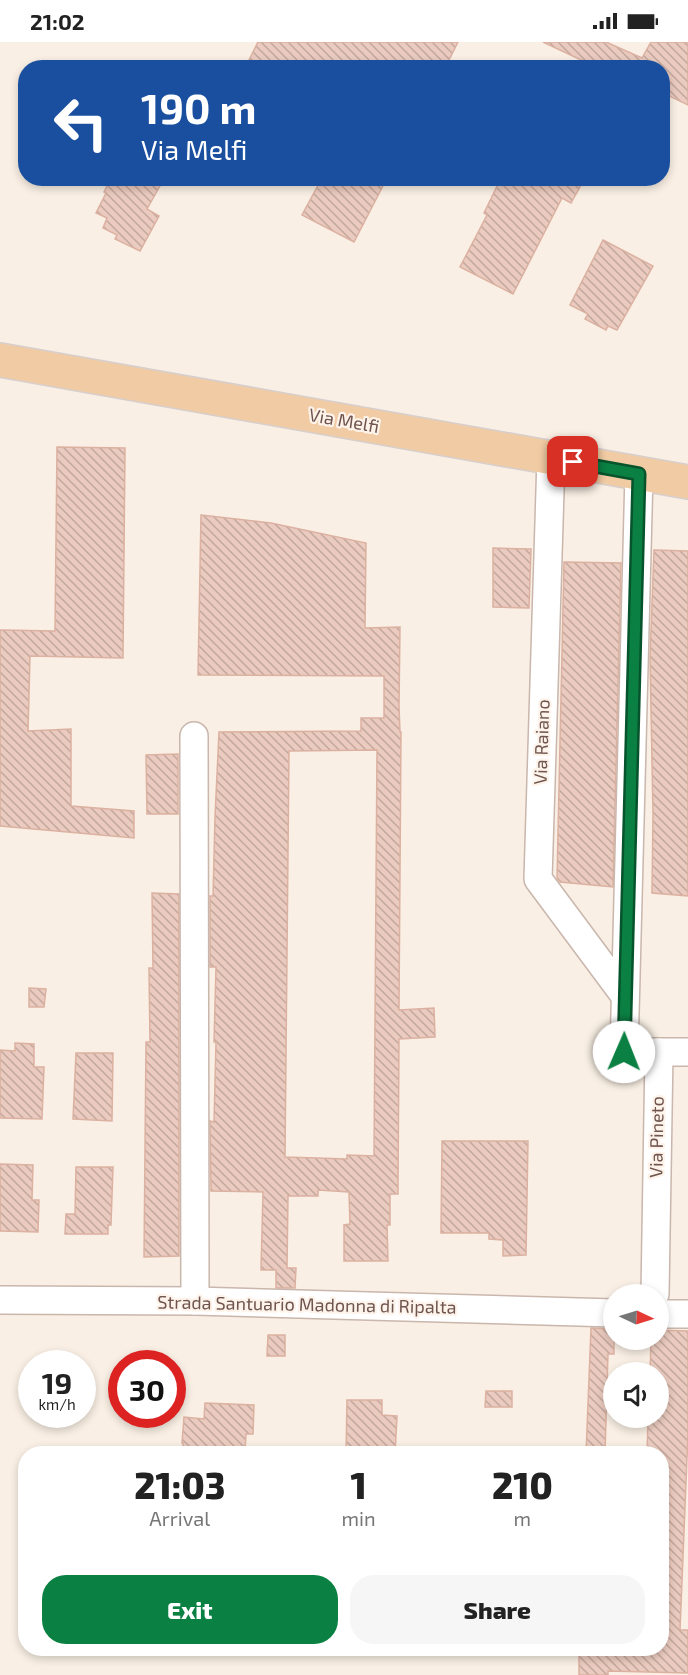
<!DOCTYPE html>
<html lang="en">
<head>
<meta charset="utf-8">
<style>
  body { margin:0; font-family:"Exo 2",sans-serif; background:#f6f6f6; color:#222; height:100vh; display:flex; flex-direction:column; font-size:22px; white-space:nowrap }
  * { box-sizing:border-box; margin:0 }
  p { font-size:20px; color:#767676 }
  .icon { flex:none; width:33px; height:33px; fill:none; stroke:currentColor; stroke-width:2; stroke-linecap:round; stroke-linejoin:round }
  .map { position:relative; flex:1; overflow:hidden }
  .panel { position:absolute; left:18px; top:1404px; width:651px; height:210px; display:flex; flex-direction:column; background:#fff; border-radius:24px; box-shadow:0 3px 9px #0003 }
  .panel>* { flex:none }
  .guide { position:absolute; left:18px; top:18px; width:652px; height:126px; border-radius:24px; box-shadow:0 3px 9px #0003; background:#1a4fa0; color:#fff; overflow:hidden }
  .needle { width:39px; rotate:94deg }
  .fabs { position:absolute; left:603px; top:1242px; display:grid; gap:12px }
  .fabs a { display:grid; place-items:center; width:66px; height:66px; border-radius:50%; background:#fff; box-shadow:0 3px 9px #0003; font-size:30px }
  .speed { position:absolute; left:18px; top:1308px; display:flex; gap:12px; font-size:30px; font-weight:700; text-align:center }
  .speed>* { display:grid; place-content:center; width:78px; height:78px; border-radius:50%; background:#fff; box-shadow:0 3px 9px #0003; line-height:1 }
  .speed small { font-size:15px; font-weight:400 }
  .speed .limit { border:9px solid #d22; background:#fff; color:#111 }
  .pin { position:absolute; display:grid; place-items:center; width:51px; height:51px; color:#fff; margin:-26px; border-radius:12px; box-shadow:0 3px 9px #0006 }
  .me { position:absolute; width:66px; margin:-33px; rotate:1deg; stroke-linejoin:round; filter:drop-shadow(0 0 4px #0008) }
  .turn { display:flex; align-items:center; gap:21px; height:126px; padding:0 24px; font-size:27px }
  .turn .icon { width:78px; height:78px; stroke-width:2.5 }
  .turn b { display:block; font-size:42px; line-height:51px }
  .eta { display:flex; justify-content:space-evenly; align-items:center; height:102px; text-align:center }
  .eta b { font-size:36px; font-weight:800; line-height:42px }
  .button { display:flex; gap:12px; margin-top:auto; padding:12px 24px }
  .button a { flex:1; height:69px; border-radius:24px; background:#0b8043; color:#fff; font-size:24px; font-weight:800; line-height:69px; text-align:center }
  .button a+a { background:#f6f6f6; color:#222 }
  .status { display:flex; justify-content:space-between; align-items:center; height:42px; padding:0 30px; background:#fff; direction:ltr }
  .status svg { height:16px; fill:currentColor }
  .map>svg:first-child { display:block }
  .building { fill:url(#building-back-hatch); stroke:#dcb1a1; stroke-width:1.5; fill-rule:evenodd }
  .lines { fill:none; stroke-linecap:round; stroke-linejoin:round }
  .minor-casing { stroke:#c9b6ac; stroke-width:30 }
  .major-casing { stroke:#d7cfcd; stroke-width:36 }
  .minor { stroke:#fff; stroke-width:27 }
  .major { stroke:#f1cba3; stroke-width:33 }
  .route-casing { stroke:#07532c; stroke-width:15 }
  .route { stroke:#0b8043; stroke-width:10 }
  .labels { text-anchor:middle; stroke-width:4.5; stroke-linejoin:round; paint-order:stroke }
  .street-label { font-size:18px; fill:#6f554d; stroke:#fdf3ea }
</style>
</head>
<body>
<div class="status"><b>21:02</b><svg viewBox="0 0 49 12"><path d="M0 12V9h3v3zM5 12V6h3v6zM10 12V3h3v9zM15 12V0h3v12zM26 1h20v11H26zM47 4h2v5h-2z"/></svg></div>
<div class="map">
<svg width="688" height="1633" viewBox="0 0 688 1633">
  <defs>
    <pattern id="building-back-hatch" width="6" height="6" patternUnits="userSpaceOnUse" patternTransform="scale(1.5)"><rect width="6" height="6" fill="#ebcbbf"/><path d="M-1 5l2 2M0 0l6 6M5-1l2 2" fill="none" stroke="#c3a89d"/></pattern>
  </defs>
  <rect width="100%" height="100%" fill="#f9efe4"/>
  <!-- building -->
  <g class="building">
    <polygon points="258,0 458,0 445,26 245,26"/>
    <polygon points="543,0 606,0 642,16 651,0 688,0 688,63 663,51 663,26 598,26"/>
    <polygon points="111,136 151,136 161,142 147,167 159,174 140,209 115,197 117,193 103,186 107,176 96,171 106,151 104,150"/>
    <polygon points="322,136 387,136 354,200 302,173"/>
    <polygon points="501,136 585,136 571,161 562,156 513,252 460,225 487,173 484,171"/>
    <polygon points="603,198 653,224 617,288 608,284 606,288 585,277 588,272 570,263"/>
    <polygon points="57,405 125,406 123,616 30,614 28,689 71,687 71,764 134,769 134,796 0,784 0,588 55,589"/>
    <path d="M201 473 271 481 366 501 365 586 400 585 399 664 400 690H401L399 968 434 966 435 995 399 997 398 1152H390V1183H387L388 1219H344V1183L350 1182 349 1150 318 1148V1154H288L287 1226H296L295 1246H276V1228H261L263 1150 211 1149 210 1079 214 1080 216 1000H214L216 925H210V854H213L215 775 219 690 361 689V676H384V634L198 633ZM377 708 374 1114 347 1113V1117L285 1115 289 709Z"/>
    <polygon points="493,506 531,507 529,566 493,565"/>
    <polygon points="654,508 688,509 688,854 652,851 653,772 650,616"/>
    <polygon points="564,520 621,521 613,845 560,840 557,836"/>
    <polygon points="178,712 178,772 147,772 146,713"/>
    <polygon points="152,851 179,852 179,1214 144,1215 146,1000 150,1000 149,926 153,926"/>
    <polygon points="29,946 46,947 44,965 29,965"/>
    <polygon points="15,1001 34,1002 34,1025 44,1025 42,1077 0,1076 0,1008 15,1009"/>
    <polygon points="76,1011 113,1011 112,1079 73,1077"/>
    <polygon points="442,1099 528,1099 526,1213 503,1214 503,1198 489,1197 489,1191 441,1191"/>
    <polygon points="0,1122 33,1123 32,1158 39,1158 38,1190 0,1189"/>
    <polygon points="76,1125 113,1125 111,1183 108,1183 108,1192 65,1192 66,1172 75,1172"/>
    <polygon points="591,1286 614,1287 614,1312 608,1312 605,1412 586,1412"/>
    <polygon points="658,1288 688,1289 688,1391 680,1588 688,1588 688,1631 608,1629 608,1633 579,1633 579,1606 662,1606 662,1412 647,1412 648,1376 658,1376 658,1330 650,1330 651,1298 658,1298"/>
    <polygon points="268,1293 285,1293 285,1314 267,1314"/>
    <polygon points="486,1349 512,1349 512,1365 485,1365"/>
    <polygon points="347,1358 382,1358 382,1373 397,1374 395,1412 346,1412"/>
    <polygon points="205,1361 254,1363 253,1392 246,1392 245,1410 183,1412 183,1401 182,1401 184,1375 204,1377"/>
  </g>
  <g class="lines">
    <defs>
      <g id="minor">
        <polyline points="551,416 538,837 625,954"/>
        <polyline points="639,432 624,1010 688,1010"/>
        <polyline points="194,694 195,1259"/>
        <polyline points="655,1252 659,1010"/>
        <polyline points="0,1258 195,1259 614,1271"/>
        <polyline points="658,1272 688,1272"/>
      </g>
      <polyline id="major" points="0,318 688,440"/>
    </defs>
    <!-- minor casing -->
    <use href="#minor" class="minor-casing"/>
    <!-- major casing -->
    <use href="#major" class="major-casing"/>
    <!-- minor -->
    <use href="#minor" class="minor"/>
    <!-- major -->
    <use href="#major" class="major"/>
  </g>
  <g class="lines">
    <defs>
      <polyline id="route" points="573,420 639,432 624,1010"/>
    </defs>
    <!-- route casing -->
    <use href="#route" class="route-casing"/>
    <!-- route -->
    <use href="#route" class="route"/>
  </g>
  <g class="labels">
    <!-- street labels -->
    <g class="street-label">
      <text transform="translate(344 379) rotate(10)" y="6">Via Melfi</text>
      <text transform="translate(542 700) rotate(-88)" y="6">Via Raiano</text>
      <text transform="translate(657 1095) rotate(-89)" y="6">Via Pineto</text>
      <text transform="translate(307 1263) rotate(1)" y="6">Strada Santuario Madonna di Ripalta</text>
    </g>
  </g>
</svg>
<div class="fabs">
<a><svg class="needle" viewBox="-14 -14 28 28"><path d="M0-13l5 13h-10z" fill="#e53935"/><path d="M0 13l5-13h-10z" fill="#767676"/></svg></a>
<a><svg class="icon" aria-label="sound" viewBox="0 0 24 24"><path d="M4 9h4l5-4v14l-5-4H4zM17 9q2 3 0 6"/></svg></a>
</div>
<div class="speed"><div>19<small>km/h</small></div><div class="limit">30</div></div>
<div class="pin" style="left:573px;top:420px;background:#d93025"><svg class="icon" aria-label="arrive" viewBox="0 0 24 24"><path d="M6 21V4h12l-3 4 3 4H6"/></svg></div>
<svg class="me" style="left:624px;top:1010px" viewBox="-20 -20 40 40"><circle r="19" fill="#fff"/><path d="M0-13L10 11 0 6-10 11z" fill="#0b8043"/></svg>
<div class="guide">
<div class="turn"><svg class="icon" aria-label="left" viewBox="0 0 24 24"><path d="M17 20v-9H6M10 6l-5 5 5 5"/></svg><div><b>190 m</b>Via Melfi</div></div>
</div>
<section class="panel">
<div class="eta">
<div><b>21:03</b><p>Arrival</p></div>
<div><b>1</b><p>min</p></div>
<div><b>210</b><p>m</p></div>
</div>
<div class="button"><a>Exit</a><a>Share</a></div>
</section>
</div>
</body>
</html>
